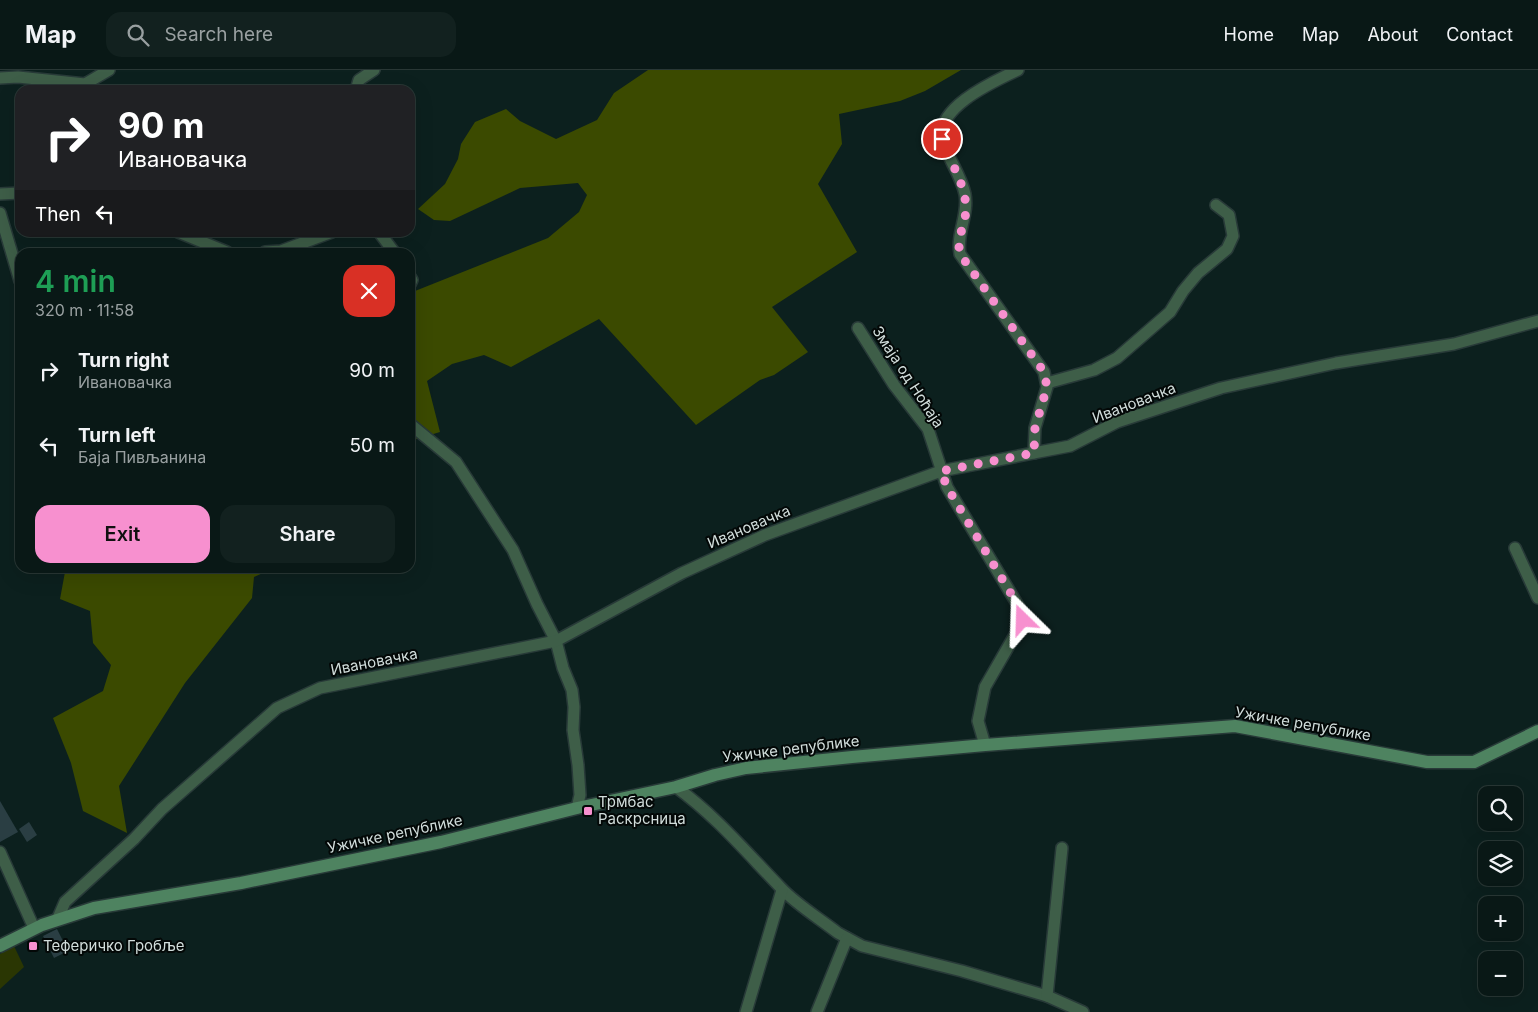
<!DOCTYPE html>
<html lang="en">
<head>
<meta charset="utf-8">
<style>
  body { margin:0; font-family:Inter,sans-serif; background:#12211f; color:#f1f3f6; height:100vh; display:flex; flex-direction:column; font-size:19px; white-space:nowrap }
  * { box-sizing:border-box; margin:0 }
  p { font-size:16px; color:#99a0a1 }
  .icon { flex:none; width:28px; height:28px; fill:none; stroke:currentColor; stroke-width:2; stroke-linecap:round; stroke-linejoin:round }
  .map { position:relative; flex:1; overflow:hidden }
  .details { position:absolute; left:15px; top:178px; width:400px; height:325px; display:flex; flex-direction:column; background:#091816; border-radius:15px; box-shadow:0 5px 20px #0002,0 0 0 1px #293735 }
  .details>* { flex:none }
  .top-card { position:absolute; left:15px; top:15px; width:400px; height:152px; border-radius:15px; box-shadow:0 5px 20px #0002,0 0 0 1px #293735; background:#202124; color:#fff; overflow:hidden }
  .buttons { position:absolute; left:1478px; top:716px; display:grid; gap:10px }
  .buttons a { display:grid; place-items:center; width:45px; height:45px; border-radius:10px; background:#091816; box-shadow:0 5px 20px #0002,0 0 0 1px #293735; font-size:25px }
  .pin { position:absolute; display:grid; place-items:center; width:42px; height:42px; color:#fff; margin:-21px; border:2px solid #fff; border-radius:50%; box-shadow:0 1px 5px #0007 }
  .me { position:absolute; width:55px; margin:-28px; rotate:338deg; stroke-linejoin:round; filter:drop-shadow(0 0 4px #0008) }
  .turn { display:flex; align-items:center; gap:18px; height:105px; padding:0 20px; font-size:22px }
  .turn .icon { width:65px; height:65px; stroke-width:2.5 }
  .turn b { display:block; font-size:35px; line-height:42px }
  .then { display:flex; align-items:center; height:48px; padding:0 20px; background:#0003; gap:10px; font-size:19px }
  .round { display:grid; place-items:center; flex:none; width:52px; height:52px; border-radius:15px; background:#12211f }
  .overview { display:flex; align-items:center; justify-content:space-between; height:85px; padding:0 20px }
  h1 { font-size:30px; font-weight:600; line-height:38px; color:#1e9e55 }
  .action { display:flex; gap:10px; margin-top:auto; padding:10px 20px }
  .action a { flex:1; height:58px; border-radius:15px; background:#f790cf; color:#111; font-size:20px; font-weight:600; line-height:58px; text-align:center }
  .action a+a { background:#12211f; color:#f1f3f6 }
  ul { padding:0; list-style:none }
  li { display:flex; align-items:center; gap:15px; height:75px; padding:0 20px }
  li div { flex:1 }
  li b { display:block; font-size:19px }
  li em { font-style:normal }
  header { display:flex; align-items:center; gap:30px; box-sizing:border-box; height:70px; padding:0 25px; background:#091816; border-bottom:1px solid #293735 }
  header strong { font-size:24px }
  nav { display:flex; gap:28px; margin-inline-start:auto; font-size:18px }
  .search { width:350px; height:45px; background:#12211f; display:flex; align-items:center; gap:12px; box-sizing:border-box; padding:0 18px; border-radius:15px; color:#99a0a1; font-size:19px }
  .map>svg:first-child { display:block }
  .green { fill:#2a3603 }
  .forest { fill:#3b4a00 }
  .building { fill:#2a3e43 }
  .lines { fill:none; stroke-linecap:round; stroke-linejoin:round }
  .street-casing { stroke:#283a38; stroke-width:14 }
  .secondary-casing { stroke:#283a38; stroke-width:15 }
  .street { stroke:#3e5e48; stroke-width:11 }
  .secondary { stroke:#4e8360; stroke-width:12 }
  .route { stroke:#f790cf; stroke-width:9; stroke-dasharray:0 16.2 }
  .poi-dot { fill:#f790cf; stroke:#030807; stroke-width:2 }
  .labels { text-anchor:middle; stroke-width:4; stroke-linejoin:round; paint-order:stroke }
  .street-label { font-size:15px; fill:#d1dddb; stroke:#030807 }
  .poi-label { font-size:15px; fill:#d1dddb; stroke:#030807; text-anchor:start }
</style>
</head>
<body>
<header>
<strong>Map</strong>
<div class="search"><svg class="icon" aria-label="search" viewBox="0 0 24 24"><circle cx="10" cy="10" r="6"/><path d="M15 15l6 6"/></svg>Search here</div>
<nav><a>Home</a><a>Map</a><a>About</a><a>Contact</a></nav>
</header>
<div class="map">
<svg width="1538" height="942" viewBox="0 0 1538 942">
  <rect width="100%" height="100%" fill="#0c201e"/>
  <!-- green -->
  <polygon class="green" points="14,876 24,897 0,919 0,884"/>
  <!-- forest -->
  <g class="forest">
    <polygon points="648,0 961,0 925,21 900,31 839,44 842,74 818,114 857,182 772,237 808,282 774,305 760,310 696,355 599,249 511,297 484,285 452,294 427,311 440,362 410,371 410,223 548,168 579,142 587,125 578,113 520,118 450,151 434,150 418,139 445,114 458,89 461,74 475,52 506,39 520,51 556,69 597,50 614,23"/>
    <polygon points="74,498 274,498 254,507 252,528 185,613 119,716 127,763 83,741 71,693 53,648 103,621 111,595 93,573 90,541 60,529 65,502"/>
  </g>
  <!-- building -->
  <g class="building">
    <polygon points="0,731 18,762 0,772"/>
    <polygon points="29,752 37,765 27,772 19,759"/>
    <polygon points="57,859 68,881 54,888 43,866"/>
  </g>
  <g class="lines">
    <defs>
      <g id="street">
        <path d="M1018 0C995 11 933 38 943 71 948 89 961 105 965 124 969 145 956 163 960 184L1044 302 1047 317 1035 358 1034 383"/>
        <polyline points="0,8 18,7 85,14 109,0"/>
        <polyline points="356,20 359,10 374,0"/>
        <polyline points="0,124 20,123"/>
        <polyline points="0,143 20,211"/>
        <polyline points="178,162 227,182"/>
        <polyline points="379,162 394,182"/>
        <polyline points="265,182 281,181 332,162"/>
        <polyline points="410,207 412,210 410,214"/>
        <polyline points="858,258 894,315 928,359 947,417 1022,542 1023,551 985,617 978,651 985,675"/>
        <polyline points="1047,313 1094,300 1117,288 1170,242 1183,221 1198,203 1227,179 1233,166 1229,145 1216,135"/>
        <polyline points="410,354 456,392 513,480 537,534 556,571 563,598 572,620 574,637 573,660 578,695 580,725 577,738"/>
        <polyline points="1515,478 1538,528"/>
        <path d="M676 717C716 746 747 783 781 818 797 835 819 848 838 863L862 876 962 901 1047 926 1083 942"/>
        <polyline points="0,782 34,858"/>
        <polyline points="58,848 65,832 134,769 162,739 277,638 320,618 556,571 682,503 765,465 941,401 1070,376 1117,352 1221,318 1336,293 1454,274 1538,251"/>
        <polyline points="1047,926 1062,778"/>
        <polyline points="746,942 782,820"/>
        <polyline points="817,942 847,868"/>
      </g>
      <polyline id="secondary" points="0,876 42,855 94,838 241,813 441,772 577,738 676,717 715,705 746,698 852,687 985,675 1235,656 1427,692 1474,692 1538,661"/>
    </defs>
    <!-- street casing -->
    <use href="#street" class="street-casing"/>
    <!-- secondary casing -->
    <use href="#secondary" class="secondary-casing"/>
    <!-- street -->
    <use href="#street" class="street"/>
    <!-- secondary -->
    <use href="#secondary" class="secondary"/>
  </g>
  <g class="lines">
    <!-- route -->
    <path class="route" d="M942 69C950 93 965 112 966 138 966 154 956 167 960 184L1044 302 1047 317 1035 358 1034 383 941 401 947 417 1022 542 1023 550"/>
  </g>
  <!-- markers -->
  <g class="poi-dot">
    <rect x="583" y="736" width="10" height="10" rx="2.5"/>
    <rect x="28" y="871" width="10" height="10" rx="2.5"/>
  </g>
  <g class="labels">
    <!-- street labels -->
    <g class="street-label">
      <text transform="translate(908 307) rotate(57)" y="5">Змаја од Ноћаја</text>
      <text transform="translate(1134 333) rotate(-21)" y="5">Ивановачка</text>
      <text transform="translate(749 457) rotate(-23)" y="5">Ивановачка</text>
      <text transform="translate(374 592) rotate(-11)" y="5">Ивановачка</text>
      <text transform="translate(1303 654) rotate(10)" y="5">Ужичке републике</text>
      <text transform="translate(791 679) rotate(-7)" y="5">Ужичке републике</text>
      <text transform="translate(395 764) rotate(-12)" y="5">Ужичке републике</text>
    </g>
    <!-- poi labels -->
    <g class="poi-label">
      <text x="598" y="737">Трмбас<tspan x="598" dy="17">Раскрсница</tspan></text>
      <text x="43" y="881">Теферичко Гробље</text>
    </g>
  </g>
</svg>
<div class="buttons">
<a><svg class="icon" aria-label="search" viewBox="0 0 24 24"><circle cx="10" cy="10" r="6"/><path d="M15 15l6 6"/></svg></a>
<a><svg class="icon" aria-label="layers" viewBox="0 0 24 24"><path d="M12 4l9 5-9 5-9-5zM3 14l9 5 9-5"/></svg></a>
<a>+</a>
<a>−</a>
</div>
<div class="pin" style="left:942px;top:69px;background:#d93025"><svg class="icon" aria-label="arrive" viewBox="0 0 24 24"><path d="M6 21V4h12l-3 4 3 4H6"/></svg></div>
<svg class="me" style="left:1023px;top:550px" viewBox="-20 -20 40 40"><path d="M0-17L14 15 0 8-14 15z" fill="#f790cf" stroke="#fff" stroke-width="4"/></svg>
<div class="top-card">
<div class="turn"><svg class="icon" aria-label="right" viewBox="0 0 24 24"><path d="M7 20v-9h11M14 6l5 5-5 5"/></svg><div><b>90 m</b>Ивановачка</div></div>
<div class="then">Then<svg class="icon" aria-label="left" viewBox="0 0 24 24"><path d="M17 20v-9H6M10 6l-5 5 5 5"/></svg></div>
</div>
<section class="details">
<div class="overview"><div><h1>4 min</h1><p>320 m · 11:58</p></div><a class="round" style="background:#d93025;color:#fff"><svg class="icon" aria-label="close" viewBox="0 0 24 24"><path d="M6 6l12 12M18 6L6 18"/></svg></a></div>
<ul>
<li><svg class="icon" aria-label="right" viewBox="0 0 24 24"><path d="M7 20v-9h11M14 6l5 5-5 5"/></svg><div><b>Turn right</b><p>Ивановачка</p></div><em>90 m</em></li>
<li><svg class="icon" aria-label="left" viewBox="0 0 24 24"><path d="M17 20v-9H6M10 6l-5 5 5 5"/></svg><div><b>Turn left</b><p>Баја Пивљанина</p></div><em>50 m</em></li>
</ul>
<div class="action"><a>Exit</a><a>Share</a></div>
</section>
</div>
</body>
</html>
